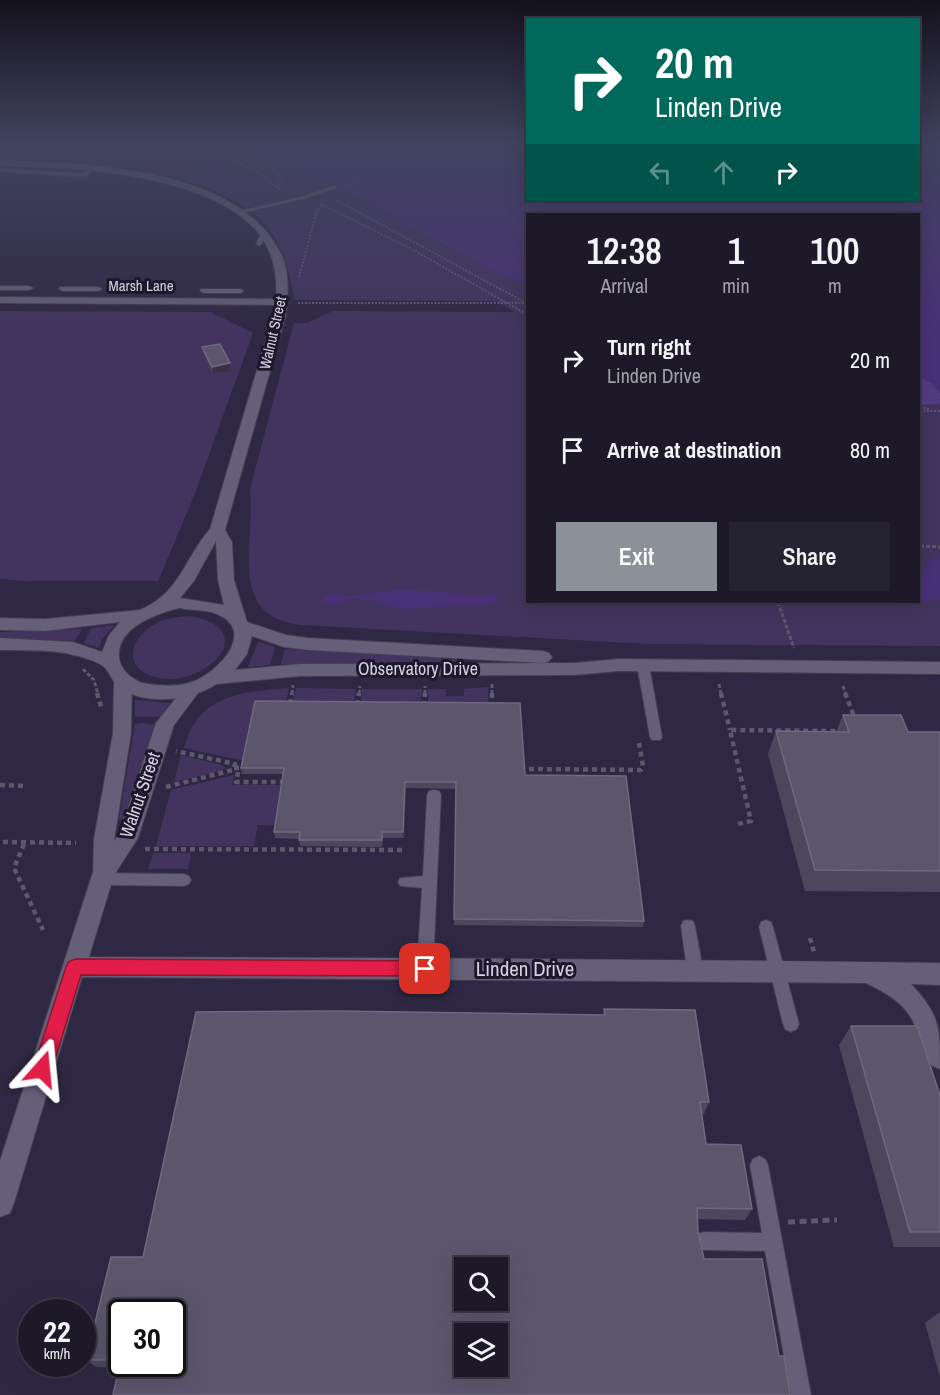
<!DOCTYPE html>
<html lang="en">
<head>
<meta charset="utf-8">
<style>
  body { margin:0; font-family:"Archivo Narrow",sans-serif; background:#252231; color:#f1f3f6; height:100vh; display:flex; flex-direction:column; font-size:22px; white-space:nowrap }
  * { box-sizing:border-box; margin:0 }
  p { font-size:20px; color:#a0a0a8 }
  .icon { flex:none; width:33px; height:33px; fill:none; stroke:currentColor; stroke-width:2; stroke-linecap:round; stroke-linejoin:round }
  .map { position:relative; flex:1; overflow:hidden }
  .panel { position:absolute; left:526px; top:213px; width:394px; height:390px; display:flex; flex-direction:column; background:#1d1929; border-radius:0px; box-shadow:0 6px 24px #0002,0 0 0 2px #3b3846 }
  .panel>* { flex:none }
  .banner { position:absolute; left:526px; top:18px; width:394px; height:183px; border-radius:0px; box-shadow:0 6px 24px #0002,0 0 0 2px #3b3846; background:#00695c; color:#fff; overflow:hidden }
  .controls { position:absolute; left:454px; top:1257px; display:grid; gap:12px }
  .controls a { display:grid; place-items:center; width:54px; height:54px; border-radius:0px; background:#1d1929; box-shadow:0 6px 24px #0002,0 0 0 2px #3b3846; font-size:30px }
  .speed { position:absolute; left:18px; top:1299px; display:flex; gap:12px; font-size:30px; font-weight:700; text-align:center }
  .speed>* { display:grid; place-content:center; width:78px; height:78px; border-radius:50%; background:#1d1929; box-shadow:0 6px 24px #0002,0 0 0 2px #3b3846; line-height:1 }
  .speed small { font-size:15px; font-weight:400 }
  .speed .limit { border:3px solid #111; border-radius:9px; background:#fff; color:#111 }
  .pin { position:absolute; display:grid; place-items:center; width:51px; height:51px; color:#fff; margin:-26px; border-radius:12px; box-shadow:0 3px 9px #0006 }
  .me { position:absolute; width:66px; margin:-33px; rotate:18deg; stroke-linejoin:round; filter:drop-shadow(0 0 4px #0008) }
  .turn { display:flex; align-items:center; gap:21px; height:126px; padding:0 30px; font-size:27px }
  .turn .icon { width:78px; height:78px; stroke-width:2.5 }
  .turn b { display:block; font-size:42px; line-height:51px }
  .lanes { display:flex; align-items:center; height:57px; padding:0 30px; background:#0003; justify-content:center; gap:30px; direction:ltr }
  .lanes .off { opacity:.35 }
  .eta { display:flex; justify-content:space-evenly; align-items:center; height:102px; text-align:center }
  .eta b { font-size:36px; font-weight:600; line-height:42px }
  .button { display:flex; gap:12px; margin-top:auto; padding:12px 30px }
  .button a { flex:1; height:69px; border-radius:0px; background:#8c9099; color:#fff; font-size:24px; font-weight:600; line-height:69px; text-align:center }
  .button a+a { background:#252231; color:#f1f3f6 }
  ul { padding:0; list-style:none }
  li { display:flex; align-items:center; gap:18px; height:90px; padding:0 30px }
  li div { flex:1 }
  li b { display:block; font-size:22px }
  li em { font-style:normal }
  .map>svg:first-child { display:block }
  .built { fill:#2f2844; fill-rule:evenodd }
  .green { fill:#41355f }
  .forest { fill:#543c84 }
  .water { fill:#493178 }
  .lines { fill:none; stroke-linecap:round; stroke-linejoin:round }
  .service-casing { stroke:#433e50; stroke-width:2 }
  .minor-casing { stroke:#433e50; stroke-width:2 }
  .tertiary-casing { stroke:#433e50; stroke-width:2 }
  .path-far3 { stroke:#5d586c; stroke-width:2; stroke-dasharray:2 1.5; stroke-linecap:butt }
  .path-far2 { stroke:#5d586c; stroke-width:3; stroke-dasharray:4 2; stroke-linecap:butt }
  .path-far1 { stroke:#5d586c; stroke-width:4.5; stroke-dasharray:5 4; stroke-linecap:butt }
  .path { stroke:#5d586c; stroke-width:5; stroke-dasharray:7 4.5; stroke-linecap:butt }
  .service { fill:#655f79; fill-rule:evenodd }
  .minor { fill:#655f79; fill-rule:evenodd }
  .tertiary { fill:#655f79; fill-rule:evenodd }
  .wall { fill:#4d475e }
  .shaded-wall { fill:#383248 }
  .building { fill:#5c566c; stroke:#6e697e; stroke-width:1.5; fill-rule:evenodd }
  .route { fill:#e11d48; stroke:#92132f; stroke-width:1.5 }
  .labels { text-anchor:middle; stroke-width:6; stroke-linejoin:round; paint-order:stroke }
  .far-street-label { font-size:15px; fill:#d4d1e0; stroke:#1e182d }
  .street-label { font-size:18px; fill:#d4d1e0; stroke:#1e182d }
  .near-street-label { font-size:21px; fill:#d4d1e0; stroke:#1e182d }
</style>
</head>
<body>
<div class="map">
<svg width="940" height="1395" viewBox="0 0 940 1395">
  <rect width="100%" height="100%" fill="#272137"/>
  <!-- built -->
  <path class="built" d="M0 142H228L528 286V602H920V377L940 393V1395H0ZM465 1268H498V1300H465ZM32 1312H82V1364H32ZM122 1312H172V1364H122ZM465 1334H498V1366H465Z"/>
  <!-- green -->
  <g class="green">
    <path d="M0 142H228L275 166 335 187 503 276 528 286V602H920V377L940 393V646L648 644 303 625C225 619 256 540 250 489L294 323H307L333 311 515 312 496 301 295 300C290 278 286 256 273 235 230 166 74 160 0 159Z"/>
    <polygon points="0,311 211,312 253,333 194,496 158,581 28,581 0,579"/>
    <path d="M190 616C269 630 196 696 149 675 121 663 134 635 155 624 166 618 178 617 190 616Z"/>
    <polygon points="115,625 102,639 99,648 84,643 91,628"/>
    <polygon points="82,629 75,641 0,638 0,632"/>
    <polygon points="258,642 275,647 270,665 248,667"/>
    <polygon points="285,649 457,659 457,662 281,664"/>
    <polygon points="488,687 489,709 428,709 428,689 446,689 446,696 464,696 464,689"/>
    <path d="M289 688 285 707 245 761 184 748C198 694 241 692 289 688Z"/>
    <polygon points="296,688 356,689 353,708 292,707"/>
    <polygon points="362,689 422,689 420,708 360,708"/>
    <polygon points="135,700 170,703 160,717 135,717"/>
    <polygon points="142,723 155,725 123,820 119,819 135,724"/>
    <polygon points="181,755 222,765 225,768 221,771 174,782"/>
    <polygon points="234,775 232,785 283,785 277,825 258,825 254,846 156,846 171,790"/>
    <polygon points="153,853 191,853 188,869 148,869"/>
  </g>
  <!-- forest -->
  <polygon class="forest" points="920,377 931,382 940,393 940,404 920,405"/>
  <!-- water -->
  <g class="water">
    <polygon points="38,142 157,142 202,159 236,177 224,179 208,165 176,153 126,143 66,149 33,147"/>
    <polygon points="228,142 528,142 528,200 920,200 920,142 940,142 940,393 931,382 920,377 920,214 528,214 528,286 503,276 335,187 275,166"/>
    <path d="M940 558V600L920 601V579C925 573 925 566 931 559Z"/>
    <polygon points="397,590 437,591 468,596 496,594 498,602 492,604 401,609 376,601 355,598 336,604 324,602 324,598 330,595 349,596"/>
  </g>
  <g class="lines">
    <defs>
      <g id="service">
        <polygon points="0,168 84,173 89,168 94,169 86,177 0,172"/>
        <polygon points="335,185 337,188 304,199 238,214 235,212 300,197"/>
        <polygon points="261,233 266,234 262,244 259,246 256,244"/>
        <polygon points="0,286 29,286 33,288 29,290 0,290"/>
        <polygon points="60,287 98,287 102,289 98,291 63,291 59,289"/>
        <polygon points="128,287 169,287 173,289 169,291 131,291 127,289"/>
        <polygon points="201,289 240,289 244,291 240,293 204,293 200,291"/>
        <polygon points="643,661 649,665 662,737 660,740 652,740 650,737 637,665"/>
        <polygon points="434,790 439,791 441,795 433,968 430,973 425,975 420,973 417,968 422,888 400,886 398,882 400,878 423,876 427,795 429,791"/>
        <polygon points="102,873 184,874 189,876 191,880 189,884 184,886 102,885 97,883 95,879 97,875"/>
        <polygon points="688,920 693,921 695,926 703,970 700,975 695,977 690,975 687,970 681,926 683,921"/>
        <polygon points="766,920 771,922 773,927 799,1024 797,1029 791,1032 785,1029 783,1024 759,927 761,922"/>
        <polygon points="759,1156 765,1159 768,1165 811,1395 791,1395 765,1251 704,1250 697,1248 695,1241 697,1234 704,1232 762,1233 750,1165 753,1159"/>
      </g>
      <path id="minor" d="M123 675 129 677 132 681 131 733 114 841 119 835 156 723 187 684 193 682 199 684 202 688 174 725 138 838 114 875 89 957C372 958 657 959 940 963V985L911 984C940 1015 940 1027 940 1069L931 1065C912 1020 915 1006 866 983L82 977 14 1203 10 1213 0 1217V1161L93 872 94 839 113 733 114 681 117 677Z"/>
      <path id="tertiary" d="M0 160C85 163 235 166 280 252 290 271 288 295 286 315L225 530 232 542 234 580 247 622 286 635 308 638 543 651 549 653 552 657 549 661 543 663 308 650 284 647 252 636 247 654 235 670 300 664 574 663 619 659 940 662V674L619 671 574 675 300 676 217 684C190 701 142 707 117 685 111 680 109 670 103 666 97 661 82 657 73 655 53 649 22 651 0 650V638L73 642 102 652 109 635 120 622 45 631 0 630V618L45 619 140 610C180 593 184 559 210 529L276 305 0 303V297L276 299C278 273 272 246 253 227 199 172 73 168 0 166ZM216 541 218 580 224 605 180 598 194 581ZM179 608C189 610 201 610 211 612 258 626 224 667 197 680 184 686 170 686 156 685 150 684 143 684 138 681 128 676 120 668 119 657 117 627 156 614 179 608Z"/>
    </defs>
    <!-- service casing -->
    <use href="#service" class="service-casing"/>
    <!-- minor casing -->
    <use href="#minor" class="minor-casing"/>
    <!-- tertiary casing -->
    <use href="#tertiary" class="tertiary-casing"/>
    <!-- path-far3 -->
    <g class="path-far3">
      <polyline points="192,142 254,170 280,190"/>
      <polyline points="212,142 278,172 281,176 277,189"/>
      <polyline points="345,186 354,183"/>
      <polyline points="336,200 528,304"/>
      <polyline points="321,204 417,252 528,315"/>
      <polyline points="299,277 317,210 322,205"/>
      <polyline points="298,303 524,303"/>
      <polyline points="920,407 929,409"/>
      <polyline points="920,411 940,411"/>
    </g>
    <!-- path-far2 -->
    <g class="path-far2">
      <polyline points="920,546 940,547"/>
      <polyline points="778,602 794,648"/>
      <polyline points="83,669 94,680 98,694"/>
      <polyline points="492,684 492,694"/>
      <polyline points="719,684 721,694"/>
      <polyline points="843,686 846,694"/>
      <polyline points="292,694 293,685"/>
      <polyline points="359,694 360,686"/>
      <polyline points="425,694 425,686"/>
    </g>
    <!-- path-far1 -->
    <g class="path-far1">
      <polyline points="97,693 102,710"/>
      <polyline points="492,693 492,707"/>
      <polyline points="721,693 730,730"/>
      <polyline points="845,693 855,719"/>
      <polyline points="290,704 292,693"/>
      <polyline points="357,705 359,693"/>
      <polyline points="424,706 425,693"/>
      <polyline points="234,768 239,768 236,782 284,782"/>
      <polyline points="529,769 641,770 643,766 639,743"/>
      <polyline points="0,785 26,786"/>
      <polyline points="166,787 233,770 235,764 176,751"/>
      <polyline points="738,824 751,821 730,730 840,731"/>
      <polyline points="3,842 76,843"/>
      <polyline points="24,844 14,868 43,930"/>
      <polyline points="145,849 404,850"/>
      <polyline points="810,938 814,952"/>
    </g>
    <!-- path -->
    <polyline class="path" points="788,1222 837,1220"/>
    <!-- service -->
    <use href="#service" class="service"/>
    <!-- minor -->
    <use href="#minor" class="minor"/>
    <!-- tertiary -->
    <use href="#tertiary" class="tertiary"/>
  </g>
  <!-- wall -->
  <g class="wall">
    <polygon points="202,347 230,363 231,371 213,374 204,354"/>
    <polygon points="255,701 525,775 644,921 643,927 454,925 456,789 406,788 404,838 383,838 382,847 300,846 299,839 275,838 274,832 283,774 242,774 241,768"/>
    <polygon points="843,715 908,732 940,732 940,892 805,891 768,754 776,731 836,732"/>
    <polygon points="604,1009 709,1102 704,1114 702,1114 706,1144 752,1209 745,1220 698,1219 119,1368 96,1367 86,1360 143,1257 603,1015"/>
    <polygon points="851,1026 940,1095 940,1247 894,1247 839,1045"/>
    <polygon points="940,1312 940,1377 925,1323"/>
  </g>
  <!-- shaded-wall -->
  <g class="shaded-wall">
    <polygon points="230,363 231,371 213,374 212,367"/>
    <polygon points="405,782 406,788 404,838 403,832"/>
  </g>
  <!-- building -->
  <g class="building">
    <polygon points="220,344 230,363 212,367 202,347"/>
    <polygon points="255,701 520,703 525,775 626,776 644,921 454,919 456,782 405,782 403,832 382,832 382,840 299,840 300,832 274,832 284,768 241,768"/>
    <polygon points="843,715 901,715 908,732 940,732 940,871 815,870 776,731 849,732"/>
    <path d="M604 1009 695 1010 709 1102H700L706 1144 741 1145 752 1209 697 1208 698 1232 704 1259H762L779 1356H784L790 1395H113L121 1360H86L111 1257H143L196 1012 336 1011 605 1015ZM465 1268H498V1300H465ZM122 1312H172V1364H122ZM465 1334H498V1366H465Z"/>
    <polygon points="851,1026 917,1026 940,1095 940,1232 910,1232"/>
  </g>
  <!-- sky -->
  <linearGradient id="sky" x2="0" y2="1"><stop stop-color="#15121e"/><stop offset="0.42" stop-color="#41435e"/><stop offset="1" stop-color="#41435e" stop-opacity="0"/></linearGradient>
  <rect width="940" height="338" fill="url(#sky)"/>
  <!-- route -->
  <polygon class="route" points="75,959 425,961 431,963 434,969 431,974 425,976 81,975 52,1069 49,1075 42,1078 36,1075 33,1069 66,967 68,962"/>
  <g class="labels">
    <!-- far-street labels -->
    <g class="far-street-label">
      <text x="141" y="291">Marsh Lane</text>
      <text transform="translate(273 333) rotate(-77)" y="5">Walnut Street</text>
    </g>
    <!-- street labels -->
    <g class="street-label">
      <text x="418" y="675">Observatory Drive</text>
      <text transform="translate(140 795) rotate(-71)" y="6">Walnut Street</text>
    </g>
    <!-- near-street labels -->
    <g class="near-street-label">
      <text x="525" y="976">Linden Drive</text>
    </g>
  </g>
</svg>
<div class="controls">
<a><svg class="icon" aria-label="search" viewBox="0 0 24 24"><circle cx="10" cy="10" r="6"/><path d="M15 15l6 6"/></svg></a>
<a><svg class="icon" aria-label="layers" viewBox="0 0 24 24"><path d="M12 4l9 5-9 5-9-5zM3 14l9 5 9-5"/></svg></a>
</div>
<div class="speed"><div>22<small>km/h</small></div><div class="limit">30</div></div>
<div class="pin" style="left:425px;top:969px;background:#d93025"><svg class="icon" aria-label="arrive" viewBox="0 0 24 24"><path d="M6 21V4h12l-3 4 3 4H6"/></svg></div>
<svg class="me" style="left:42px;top:1069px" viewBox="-20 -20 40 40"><path d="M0-17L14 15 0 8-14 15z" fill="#e11d48" stroke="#fff" stroke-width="4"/></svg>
<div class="banner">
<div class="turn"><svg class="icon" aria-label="right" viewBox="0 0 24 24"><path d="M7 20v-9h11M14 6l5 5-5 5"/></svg><div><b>20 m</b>Linden Drive</div></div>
<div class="lanes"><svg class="icon off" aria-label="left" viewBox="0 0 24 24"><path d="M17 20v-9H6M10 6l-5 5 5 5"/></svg><svg class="icon off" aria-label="ahead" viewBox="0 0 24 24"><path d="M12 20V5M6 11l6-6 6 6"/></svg><svg class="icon" aria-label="right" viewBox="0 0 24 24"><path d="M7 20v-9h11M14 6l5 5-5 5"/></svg></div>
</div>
<section class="panel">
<div class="eta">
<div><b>12:38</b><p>Arrival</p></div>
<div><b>1</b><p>min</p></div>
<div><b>100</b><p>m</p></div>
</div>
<ul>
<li><svg class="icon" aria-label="right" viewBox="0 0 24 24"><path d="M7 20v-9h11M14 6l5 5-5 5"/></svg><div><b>Turn right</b><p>Linden Drive</p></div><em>20 m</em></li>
<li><svg class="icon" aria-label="arrive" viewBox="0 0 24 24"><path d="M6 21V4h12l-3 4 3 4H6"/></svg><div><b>Arrive at destination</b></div><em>80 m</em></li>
</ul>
<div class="button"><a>Exit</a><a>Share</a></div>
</section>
</div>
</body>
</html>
